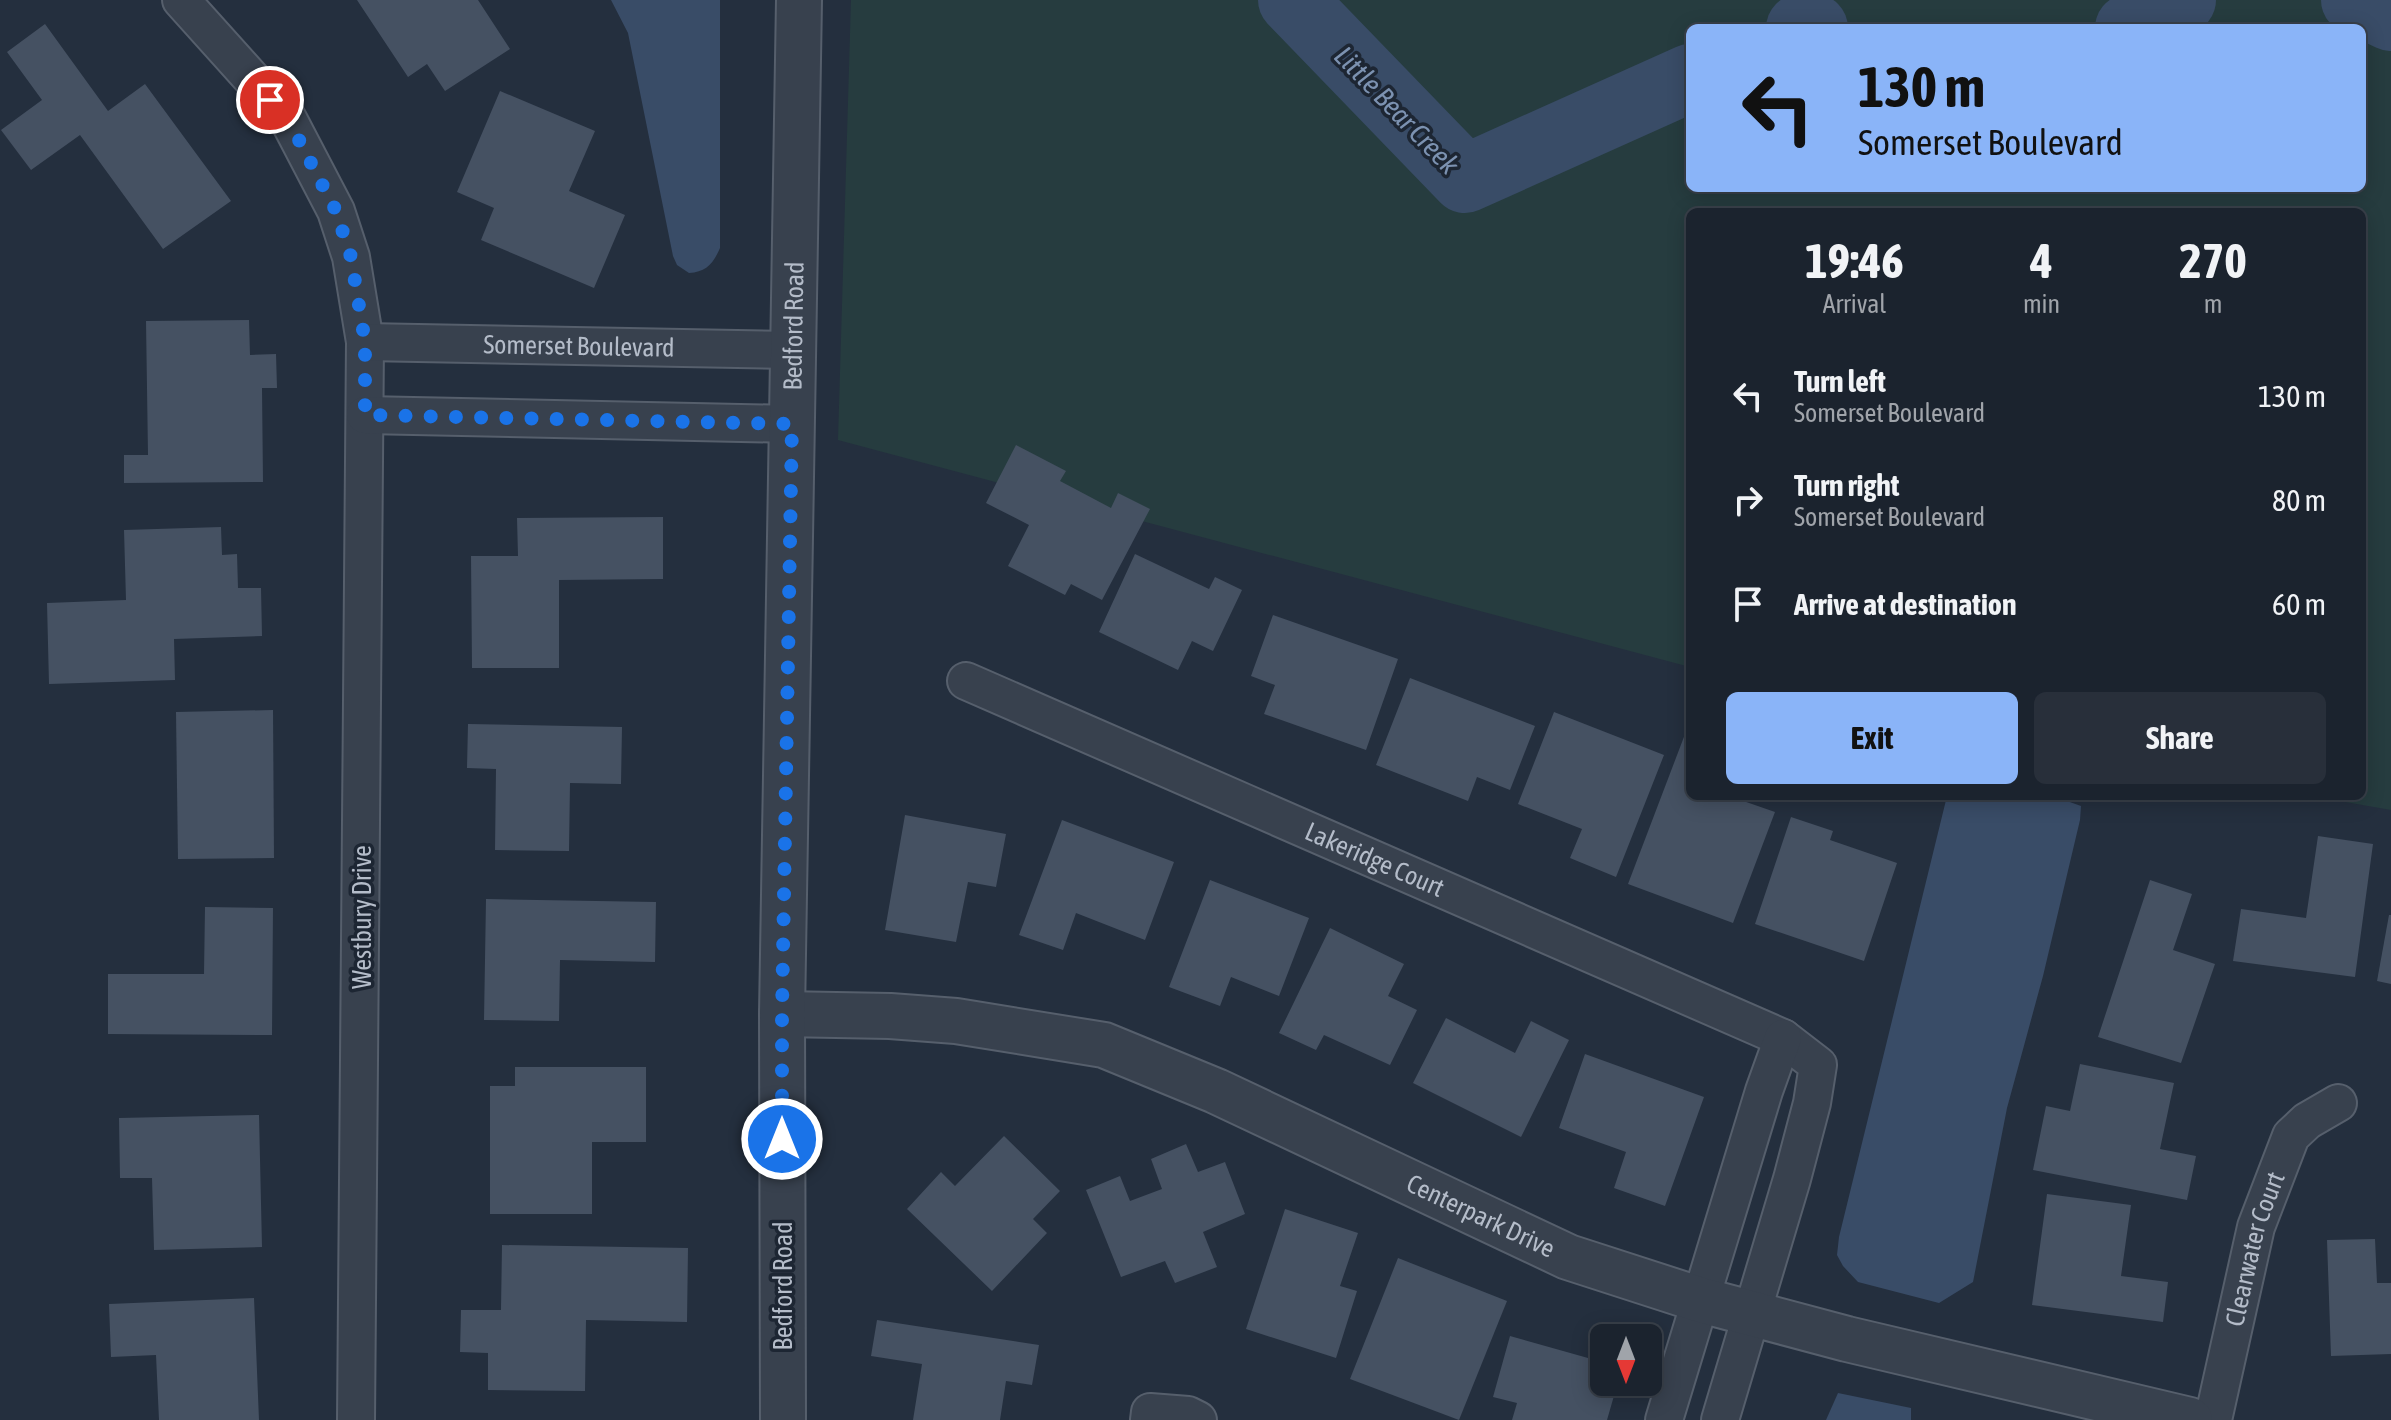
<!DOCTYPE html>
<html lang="en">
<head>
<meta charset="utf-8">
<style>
  body { margin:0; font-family:"Asap Condensed",sans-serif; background:#282f3a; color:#f1f3f6; height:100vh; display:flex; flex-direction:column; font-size:30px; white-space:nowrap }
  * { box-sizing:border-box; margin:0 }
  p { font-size:26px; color:#a0a4aa }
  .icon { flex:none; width:44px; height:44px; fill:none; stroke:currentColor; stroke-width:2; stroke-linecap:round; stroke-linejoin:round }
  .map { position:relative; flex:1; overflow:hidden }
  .panel { position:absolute; left:1686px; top:208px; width:680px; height:592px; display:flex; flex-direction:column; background:#1b232e; border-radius:12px; box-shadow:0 4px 20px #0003,0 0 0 2px #39404a }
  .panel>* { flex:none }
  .guide { position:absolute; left:1686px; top:24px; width:680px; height:168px; border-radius:12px; box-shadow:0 4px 20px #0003,0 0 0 2px #39404a; background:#8ab4f8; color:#111; overflow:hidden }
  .needle { width:52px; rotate:180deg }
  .controls { position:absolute; left:1590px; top:1324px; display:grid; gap:16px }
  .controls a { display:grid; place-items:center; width:72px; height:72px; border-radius:12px; background:#1b232e; box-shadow:0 4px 20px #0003,0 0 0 2px #39404a; font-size:40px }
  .pin { position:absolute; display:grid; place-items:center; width:68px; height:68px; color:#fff; margin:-34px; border:4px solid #fff; border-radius:50%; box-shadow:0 2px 8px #0007 }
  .me { position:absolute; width:88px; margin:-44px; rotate:0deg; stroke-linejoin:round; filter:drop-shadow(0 0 6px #0008) }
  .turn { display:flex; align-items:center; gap:28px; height:168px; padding:0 40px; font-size:36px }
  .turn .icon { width:104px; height:104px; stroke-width:2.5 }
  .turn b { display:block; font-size:56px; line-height:68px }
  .eta { display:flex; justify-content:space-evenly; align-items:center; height:136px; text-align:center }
  .eta b { font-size:48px; font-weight:700; line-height:56px }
  .action { display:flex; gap:16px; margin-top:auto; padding:16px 40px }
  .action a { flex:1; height:92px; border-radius:12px; background:#8ab4f8; color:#111; font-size:32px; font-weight:700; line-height:92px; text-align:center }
  .action a+a { background:#282f3a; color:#f1f3f6 }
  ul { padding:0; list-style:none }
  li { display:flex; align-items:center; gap:24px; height:104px; padding:0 40px }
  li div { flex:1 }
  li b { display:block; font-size:30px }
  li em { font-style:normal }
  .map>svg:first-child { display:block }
  .green { fill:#263c3f; fill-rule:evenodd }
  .water { fill:#394c67 }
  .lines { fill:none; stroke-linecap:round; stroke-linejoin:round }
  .river { stroke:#394c67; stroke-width:68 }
  .building { fill:#455162 }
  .minor-casing { stroke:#565f6c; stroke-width:40 }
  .tertiary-casing { stroke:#565f6c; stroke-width:48 }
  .minor { stroke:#38414e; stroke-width:36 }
  .tertiary { stroke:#38414e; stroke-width:44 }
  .route { stroke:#1a73e8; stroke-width:14; stroke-dasharray:0 25.2 }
  .labels { text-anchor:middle; stroke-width:7; stroke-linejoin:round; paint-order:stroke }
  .street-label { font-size:26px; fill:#b4bcc9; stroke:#1d2633 }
  .water-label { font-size:28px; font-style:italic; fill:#7c92b1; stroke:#1d2633 }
</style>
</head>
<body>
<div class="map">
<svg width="2391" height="1420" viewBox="0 0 2391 1420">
  <rect width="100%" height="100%" fill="#242f3e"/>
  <!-- green -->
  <path class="green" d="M851 0H2391V810L2311 796H2362V212H1690V667L838 440ZM1690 28H2362V188H1690Z"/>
  <!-- water -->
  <g class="water">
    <path d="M611 0H720V248C713 264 706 272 689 273L677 265 673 256 628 33Z"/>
    <polygon points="1947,796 2053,796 2081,806 2080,820 2043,976 2007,1108 1973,1282 1939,1303 1858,1282 1843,1266 1837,1255 1839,1237"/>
    <polygon points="1838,1393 1911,1408 1911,1420 1826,1420"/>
  </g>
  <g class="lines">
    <!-- river -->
    <g class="river">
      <polyline points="1292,0 1465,179 1690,78"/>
      <polyline points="2355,0 2391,17"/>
      <polyline points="1800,28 1814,28"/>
      <polyline points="2129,28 2182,0"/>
    </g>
  </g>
  <!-- building -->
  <g class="building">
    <polygon points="357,0 478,0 510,49 445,91 427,64 408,77"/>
    <polygon points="45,24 108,111 145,84 231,201 163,249 80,135 31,170 1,130 42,100 7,52"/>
    <polygon points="500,91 595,131 569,191 625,215 594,288 481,240 494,208 457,192"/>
    <polygon points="249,320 250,355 276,354 277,388 262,388 263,482 124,483 124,455 148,455 146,321"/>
    <polygon points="1016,445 1066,471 1060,481 1111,508 1118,493 1150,509 1102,600 1071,584 1065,595 1008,566 1029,525 986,503"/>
    <polygon points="663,517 663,579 559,580 559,668 472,668 471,556 518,556 517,518"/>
    <polygon points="221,527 222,555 237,554 238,588 261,588 262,636 174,639 175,680 49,684 47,603 126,600 124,530"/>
    <polygon points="1135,554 1209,589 1215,577 1242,590 1213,651 1192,641 1178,670 1099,632"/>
    <polygon points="1273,615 1398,659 1366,750 1264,714 1275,685 1251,676"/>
    <polygon points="1410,678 1535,726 1510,790 1477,777 1468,801 1376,765"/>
    <polygon points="273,710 274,858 178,859 176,712"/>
    <polygon points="1554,712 1664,755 1616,877 1570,858 1582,829 1518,804"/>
    <polygon points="1690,721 1690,796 1729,796 1775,812 1733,923 1628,884"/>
    <polygon points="468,724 622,727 621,784 570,783 569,851 495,850 496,769 467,768"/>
    <polygon points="905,815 1006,834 996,887 968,882 956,942 885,930"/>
    <polygon points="1791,817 1833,831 1830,840 1897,863 1864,961 1755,924"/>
    <polygon points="1062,820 1174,862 1145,940 1076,913 1063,950 1019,935"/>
    <polygon points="2318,836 2373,844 2355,977 2233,961 2241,909 2306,918"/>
    <polygon points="1210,880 1309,918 1279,996 1231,977 1220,1006 1169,987"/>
    <polygon points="2150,880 2192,894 2173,950 2215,964 2181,1063 2098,1037"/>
    <polygon points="486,899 656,902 655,962 560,960 559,1021 484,1020"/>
    <polygon points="205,907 273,908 272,1035 108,1034 108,974 204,974"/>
    <polygon points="2389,915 2391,915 2391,984 2377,981"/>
    <polygon points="1330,928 1404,964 1388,996 1417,1010 1390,1065 1324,1035 1316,1050 1279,1033"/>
    <polygon points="1446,1018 1515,1053 1531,1021 1569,1040 1521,1137 1413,1083"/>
    <polygon points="1585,1054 1704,1097 1665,1206 1614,1188 1626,1152 1559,1128"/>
    <polygon points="2080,1064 2174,1083 2160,1149 2196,1156 2187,1200 2033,1170 2046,1106 2070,1111"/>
    <polygon points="515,1067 646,1067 646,1142 592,1142 592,1214 490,1214 490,1086 515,1086"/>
    <polygon points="259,1115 262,1247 154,1250 152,1178 120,1178 119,1118"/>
    <polygon points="1004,1136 1060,1191 1033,1219 1047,1233 992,1291 907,1209 941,1172 955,1186"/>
    <polygon points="1186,1144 1198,1172 1225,1162 1245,1214 1203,1232 1217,1267 1175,1283 1165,1261 1121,1277 1086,1190 1120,1176 1130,1201 1162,1189 1151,1159"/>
    <polygon points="2047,1194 2131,1205 2121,1276 2168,1282 2163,1322 2032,1305"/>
    <polygon points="1285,1209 1358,1233 1340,1286 1357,1291 1336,1358 1246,1329"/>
    <polygon points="2375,1239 2377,1283 2391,1283 2391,1354 2331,1356 2327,1240"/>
    <polygon points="502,1245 688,1248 687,1322 586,1320 585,1391 488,1390 488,1353 460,1352 461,1310 501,1310"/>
    <polygon points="1398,1258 1507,1301 1459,1420 1350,1379"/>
    <polygon points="254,1298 259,1420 159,1420 156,1355 111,1357 109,1304"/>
    <polygon points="877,1320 1039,1345 1032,1385 1006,1381 1000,1420 913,1420 922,1364 871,1356"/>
    <polygon points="1510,1336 1588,1358 1593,1342 1604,1346 1604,1382 1618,1382 1607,1420 1512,1420 1517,1403 1493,1397"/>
  </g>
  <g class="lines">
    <defs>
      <g id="minor">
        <polyline points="181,0 288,119 336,211 351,257 365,342 356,1420"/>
        <path id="s1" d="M365 342 793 350"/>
        <polyline points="365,415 792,424"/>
        <path id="s2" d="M966 681 1783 1038 1818 1065 1812 1103 1792 1179 1720 1420"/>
        <polyline points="1149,1420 1150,1412 1188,1415 1198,1420"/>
        <polyline points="1664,1420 1764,1091 1783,1038"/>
        <path id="s3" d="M2213 1420 2256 1227 2291 1136 2307 1121 2338 1103"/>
      </g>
      <g id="tertiary">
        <path id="s4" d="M782 1014 890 1016 956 1021 1104 1045 1216 1091 1568 1257 1701 1300 1847 1339 2190 1420"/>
        <path id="s5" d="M783 1420 782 1014 799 0"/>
      </g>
    </defs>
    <!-- minor casing -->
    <use href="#minor" class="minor-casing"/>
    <!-- tertiary casing -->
    <use href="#tertiary" class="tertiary-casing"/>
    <!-- minor -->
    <use href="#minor" class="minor"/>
    <!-- tertiary -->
    <use href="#tertiary" class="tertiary"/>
  </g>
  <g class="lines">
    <!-- route -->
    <polyline class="route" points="270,100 288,119 336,211 351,257 365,342 365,415 792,424 782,1014 782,1139"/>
  </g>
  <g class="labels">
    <!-- street labels -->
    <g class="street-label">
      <text dy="9" stroke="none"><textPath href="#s5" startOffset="1094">Bedford Road</textPath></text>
      <text dy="9" stroke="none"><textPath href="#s1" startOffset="214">Somerset Boulevard</textPath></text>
      <text dy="9" stroke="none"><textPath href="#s2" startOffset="446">Lakeridge Court</textPath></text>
      <text transform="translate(362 917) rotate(-90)" y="9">Westbury Drive</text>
      <text dy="9" stroke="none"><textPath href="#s4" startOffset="738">Centerpark Drive</textPath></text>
      <text dy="9" stroke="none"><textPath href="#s3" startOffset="176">Clearwater Court</textPath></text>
      <text transform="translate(783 1286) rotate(-90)" y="9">Bedford Road</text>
    </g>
    <!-- water labels -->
    <g class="water-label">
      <text transform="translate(1397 110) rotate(46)" y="10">Little Bear Creek</text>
    </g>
  </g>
</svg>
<div class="controls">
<a><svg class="needle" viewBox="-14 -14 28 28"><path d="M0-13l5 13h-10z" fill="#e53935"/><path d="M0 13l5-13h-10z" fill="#a0a4aa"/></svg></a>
</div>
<div class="pin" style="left:270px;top:100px;background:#d93025"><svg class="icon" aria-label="arrive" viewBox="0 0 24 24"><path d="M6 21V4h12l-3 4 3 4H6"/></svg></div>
<svg class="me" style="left:782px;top:1139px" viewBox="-20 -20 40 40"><circle r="17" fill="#1a73e8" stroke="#fff" stroke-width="3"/><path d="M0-11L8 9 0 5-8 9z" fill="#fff"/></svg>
<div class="guide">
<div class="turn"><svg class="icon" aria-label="left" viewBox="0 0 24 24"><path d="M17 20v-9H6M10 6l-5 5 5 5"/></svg><div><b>130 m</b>Somerset Boulevard</div></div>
</div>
<section class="panel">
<div class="eta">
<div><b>19:46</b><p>Arrival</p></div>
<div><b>4</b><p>min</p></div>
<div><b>270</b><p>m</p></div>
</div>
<ul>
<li><svg class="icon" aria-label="left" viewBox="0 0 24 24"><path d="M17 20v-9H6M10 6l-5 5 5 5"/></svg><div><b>Turn left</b><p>Somerset Boulevard</p></div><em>130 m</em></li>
<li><svg class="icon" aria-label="right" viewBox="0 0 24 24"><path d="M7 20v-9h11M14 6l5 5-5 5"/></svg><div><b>Turn right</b><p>Somerset Boulevard</p></div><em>80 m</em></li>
<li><svg class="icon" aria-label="arrive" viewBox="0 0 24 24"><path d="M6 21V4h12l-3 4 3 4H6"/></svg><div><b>Arrive at destination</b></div><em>60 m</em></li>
</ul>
<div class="action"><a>Exit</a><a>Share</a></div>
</section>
</div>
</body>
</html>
